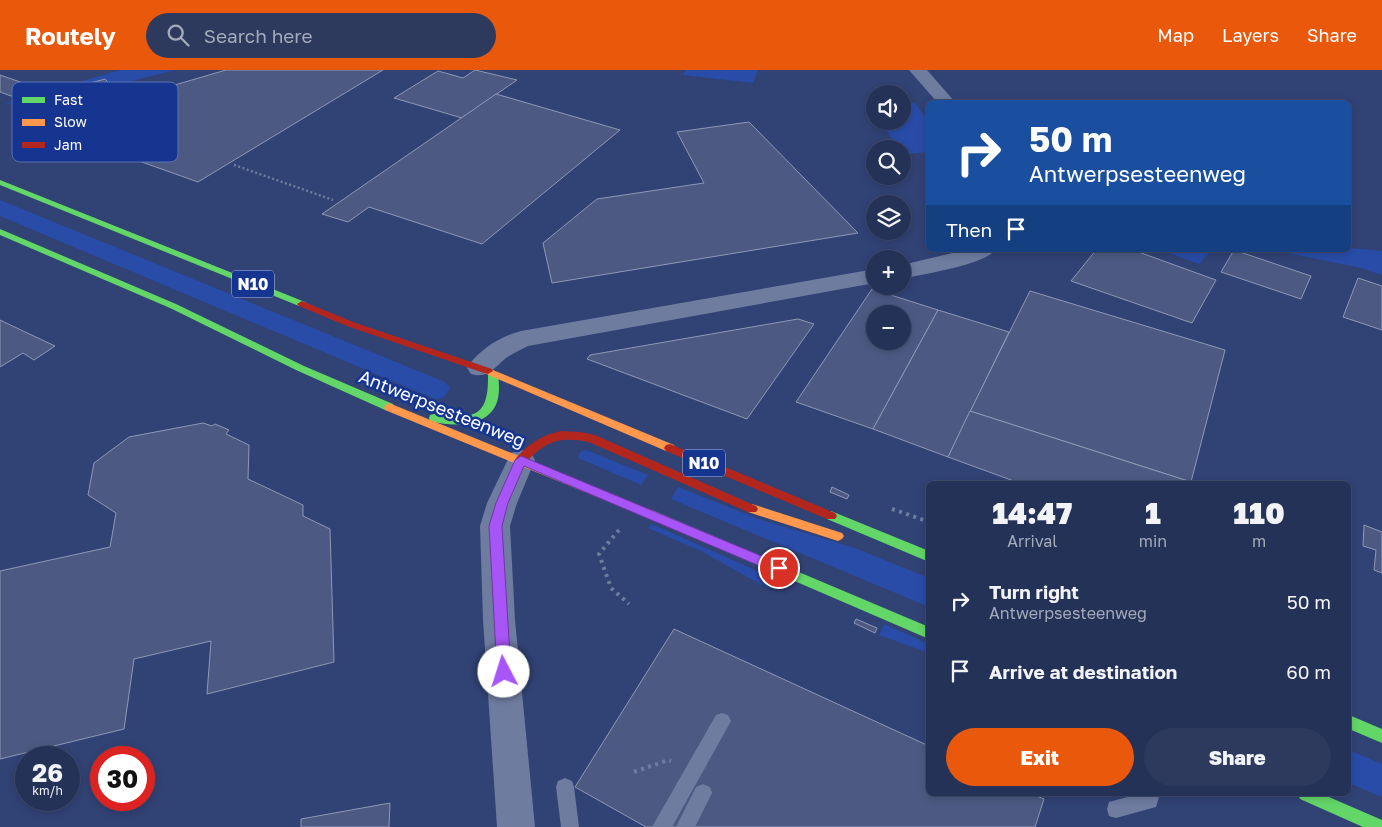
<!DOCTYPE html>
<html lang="en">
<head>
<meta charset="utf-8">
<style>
  body { margin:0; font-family:"Golos Text",sans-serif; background:#2d3a5e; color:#f1f3f6; height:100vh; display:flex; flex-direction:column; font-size:19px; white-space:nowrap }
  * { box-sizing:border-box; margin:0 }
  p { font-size:16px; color:#a3aaba }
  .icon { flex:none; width:28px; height:28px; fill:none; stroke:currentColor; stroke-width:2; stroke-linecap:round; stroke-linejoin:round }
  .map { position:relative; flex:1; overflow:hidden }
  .side { position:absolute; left:926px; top:411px; width:425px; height:315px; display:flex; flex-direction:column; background:#253258; border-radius:8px; box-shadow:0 2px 8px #0003,0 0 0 1px #424d6e }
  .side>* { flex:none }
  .hud { position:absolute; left:926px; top:30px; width:425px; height:152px; border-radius:8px; box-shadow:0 2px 8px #0003,0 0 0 1px #424d6e; background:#1a4fa0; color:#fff; overflow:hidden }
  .tools { position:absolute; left:866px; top:15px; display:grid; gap:10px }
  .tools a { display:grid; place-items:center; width:45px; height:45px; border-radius:50%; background:#253258; box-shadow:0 2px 8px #0003,0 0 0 1px #424d6e; font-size:25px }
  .speed { position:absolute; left:15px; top:676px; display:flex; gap:10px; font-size:25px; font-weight:700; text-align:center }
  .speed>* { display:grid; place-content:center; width:65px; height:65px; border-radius:50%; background:#253258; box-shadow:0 2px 8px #0003,0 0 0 1px #424d6e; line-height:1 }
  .speed small { font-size:12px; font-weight:400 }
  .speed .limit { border:8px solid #d22; background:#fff; color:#111 }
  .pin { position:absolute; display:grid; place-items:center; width:42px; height:42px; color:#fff; margin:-21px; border:2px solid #fff; border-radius:50%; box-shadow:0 1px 5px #0007 }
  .me { position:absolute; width:55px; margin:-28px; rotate:355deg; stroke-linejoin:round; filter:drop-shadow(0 0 4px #0008) }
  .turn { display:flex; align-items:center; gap:18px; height:105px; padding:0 20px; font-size:22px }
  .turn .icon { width:65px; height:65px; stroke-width:2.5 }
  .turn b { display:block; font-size:35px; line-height:42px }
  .then { display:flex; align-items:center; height:48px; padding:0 20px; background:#0003; gap:10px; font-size:19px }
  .eta { display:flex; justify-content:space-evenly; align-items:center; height:85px; text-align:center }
  .eta b { font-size:30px; font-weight:800; line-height:35px }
  .button { display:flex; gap:10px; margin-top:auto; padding:10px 20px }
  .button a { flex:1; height:58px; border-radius:30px; background:#ea580c; color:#fff; font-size:20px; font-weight:800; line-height:58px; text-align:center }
  .button a+a { background:#2d3a5e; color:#f1f3f6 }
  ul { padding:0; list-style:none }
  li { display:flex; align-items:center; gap:15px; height:70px; padding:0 20px }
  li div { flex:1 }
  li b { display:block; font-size:19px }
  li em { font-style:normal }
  header { display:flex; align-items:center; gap:30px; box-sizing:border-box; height:70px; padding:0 25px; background:#ea580c; color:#fff }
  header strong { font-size:24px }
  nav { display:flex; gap:28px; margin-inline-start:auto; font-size:18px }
  .search { width:350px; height:45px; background:#2d3a5e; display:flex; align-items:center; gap:12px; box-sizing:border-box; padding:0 18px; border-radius:28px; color:#a3aaba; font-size:19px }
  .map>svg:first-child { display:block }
  .green { fill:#284ca8 }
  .building { fill:#4c5a83; stroke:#8e98b6; fill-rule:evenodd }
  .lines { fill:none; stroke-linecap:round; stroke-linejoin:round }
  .path-far1 { stroke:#6e7ca0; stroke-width:2.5; stroke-dasharray:2 2.5; stroke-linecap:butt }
  .path { stroke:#6e7ca0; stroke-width:4; stroke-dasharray:3 4.5; stroke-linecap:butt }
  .lane { fill:#6e7ca0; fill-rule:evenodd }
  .street { fill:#6e7ca0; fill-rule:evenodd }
  .fast { fill:#63d668; fill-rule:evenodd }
  .slow { fill:#ff974d; fill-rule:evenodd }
  .jam { fill:#b3261e; fill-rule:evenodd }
  .route { fill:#a855f7; stroke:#6d37a1 }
  .labels { text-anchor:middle; stroke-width:5; stroke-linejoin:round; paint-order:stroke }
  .shield { fill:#153591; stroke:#b9c2de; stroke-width:1 }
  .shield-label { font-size:16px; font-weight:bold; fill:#fff }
  .street-label { font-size:18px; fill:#fff; stroke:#153591 }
  .key { fill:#153591; stroke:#5b72b2; stroke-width:1 }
  .key-label { font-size:14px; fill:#fff }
</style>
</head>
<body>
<header>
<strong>Routely</strong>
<div class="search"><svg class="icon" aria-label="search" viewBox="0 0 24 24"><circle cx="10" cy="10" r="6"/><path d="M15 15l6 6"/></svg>Search here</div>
<nav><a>Map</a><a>Layers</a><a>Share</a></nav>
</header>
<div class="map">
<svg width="1382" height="757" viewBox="0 0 1382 757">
  <rect width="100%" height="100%" fill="#314275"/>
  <!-- green -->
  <g class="green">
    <polygon points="120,0 175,0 50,32 4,34"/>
    <polygon points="686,0 758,0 753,13 683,5"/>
    <polygon points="915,33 929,52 929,82 903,84 902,79 899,79 880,51 902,51 903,34"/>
    <path d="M0 130 445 312 450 318C446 326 443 329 435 329L0 146Z"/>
    <polygon points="1349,178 1382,181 1382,205 1361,198 1273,180 1349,180"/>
    <polygon points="1161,180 1212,180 1199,194"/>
    <polygon points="586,380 648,405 641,415 578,388 580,382"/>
    <polygon points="678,417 759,449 855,478 929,508 929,537 671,429"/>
    <polygon points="652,454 775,509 769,519 703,482 648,458"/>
    <polygon points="884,554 929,574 929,583 879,565"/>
    <polygon points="1349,680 1382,694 1382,727 1349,713"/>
  </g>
  <!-- building -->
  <g class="building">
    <polygon points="226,0 383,0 198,112 38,55"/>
    <polygon points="475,0 517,10 462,48 394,28 438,1 463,8"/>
    <polygon points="0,5 32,16 11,26 0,22"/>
    <polygon points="105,9 110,14 48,32 43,26"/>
    <polygon points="496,24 620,60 482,174 369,137 348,152 322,144"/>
    <polygon points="749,52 858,163 552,213 543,173 597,129 704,113 677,62"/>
    <polygon points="1096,180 1133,180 1216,210 1192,253 1071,211"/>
    <polygon points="1234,180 1311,206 1301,229 1221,202"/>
    <polygon points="1358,208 1382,216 1382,260 1343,247"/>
    <path d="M872 219 938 240 873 359 796 332ZM875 244H902V271H875Z"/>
    <polygon points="1030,221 1225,280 1191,412 970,341"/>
    <polygon points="938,240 1009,262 948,387 873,359"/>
    <polygon points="798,249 814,254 747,349 587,289 590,285"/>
    <polygon points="0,250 21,260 55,276 34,290 23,283 0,297"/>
    <polygon points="970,341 1191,412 1191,414 1022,414 948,387"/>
    <polygon points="203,353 212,356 215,354 229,360 226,364 249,375 248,409 303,435 303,446 330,459 334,592 207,624 211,571 134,589 124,659 0,689 0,501 110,477 116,443 88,425 94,393 129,367"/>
    <polygon points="832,417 849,425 847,429 830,422"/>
    <polygon points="1364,455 1382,462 1382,503 1374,500 1376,480 1363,476"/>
    <polygon points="856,549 877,558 875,563 854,553"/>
    <polygon points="674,559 929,676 929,724 1032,724 1044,729 1035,757 646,757 575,717"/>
    <polygon points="390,733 389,757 301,757 301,749"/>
  </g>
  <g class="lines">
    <!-- path-far1 -->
    <polyline class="path-far1" points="234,95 333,130"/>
    <!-- path -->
    <g class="path">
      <polyline points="892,439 929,452"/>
      <polyline points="619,460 599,484 611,518 629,534"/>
      <polyline points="634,702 668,690 671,691"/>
    </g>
    <!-- lane -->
    <g class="lane">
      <polygon points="722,643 728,645 731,651 672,757 652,757 716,645"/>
      <polygon points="565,708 572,711 574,717 579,757 561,757 556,717 558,711"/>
      <polygon points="703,714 710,717 712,723 695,757 676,757 696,717"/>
      <polygon points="1138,724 1160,724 1156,737 1116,748 1109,746 1107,739 1109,732"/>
    </g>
    <!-- street -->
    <g class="street">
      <polygon points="909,0 927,0 955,32 937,32"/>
      <path d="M965 180H995C985 195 922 204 902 209V195Z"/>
      <path d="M875 199V213L528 276C521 280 513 283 506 288 494 298 488 309 471 304L467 298C478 280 501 266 521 261Z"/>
      <polygon points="521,380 531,383 535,390 517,433 510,456 515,550 535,757 497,757 483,550 480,456 487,433 511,383"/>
    </g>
    <!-- fast -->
    <g class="fast">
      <polygon points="0,110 305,232 307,234 305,236 299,236 0,115"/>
      <polygon points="0,159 176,234 304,296 393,334 394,337 393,340 385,340 296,300 170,238 0,165"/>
      <path d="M493 300 498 304C499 313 500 323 497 332 488 358 452 357 430 351L429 348 430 345 434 344C473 349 489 349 488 304Z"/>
      <polygon points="652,440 929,557 929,569 648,448 646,445 648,442"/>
      <polygon points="831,441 929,481 929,492 827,449 825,446 827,443"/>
      <polygon points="1349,645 1382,659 1382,673 1349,659"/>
      <polygon points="1298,724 1322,724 1382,750 1382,757 1363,757 1300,729"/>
    </g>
    <!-- slow -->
    <g class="slow">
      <polygon points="488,298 674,375 676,378 674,381 666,381 484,303 483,301 484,299"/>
      <polygon points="389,333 656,442 658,445 656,448 648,448 385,340 384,337"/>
      <polygon points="752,434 842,463 844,466 842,469 838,471 748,442 746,439 748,436"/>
    </g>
    <!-- jam -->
    <g class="jam">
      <polygon points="302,231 353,252 492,299 493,301 488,304 484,303 347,256 299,236 297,234"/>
      <path d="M561 361 580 362 595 365 756 436 758 439 756 442H748L589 372C559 366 546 371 525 393H517L515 390 517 387C530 373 542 365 561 361Z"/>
      <polygon points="670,374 835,443 837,446 835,449 827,449 666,381 664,378 666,375"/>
    </g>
  </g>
  <!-- route -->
  <polygon class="route" points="521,386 783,495 785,498 783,502 779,504 774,502 524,396 508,433 502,456 511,602 509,606 504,608 499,606 497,602 489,456 496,433 515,390"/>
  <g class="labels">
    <!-- shield labels -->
    <g class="shield">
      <rect x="232" y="200.5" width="42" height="27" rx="4"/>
      <rect x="683" y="379.5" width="42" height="27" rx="4"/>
    </g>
    <g class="shield-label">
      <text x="253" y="220">N10</text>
      <text x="704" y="399">N10</text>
    </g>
    <!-- street labels -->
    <g class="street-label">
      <text transform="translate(442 339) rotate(22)" y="6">Antwerpsesteenweg</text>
    </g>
  </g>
  <!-- legend -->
  <rect x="12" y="12" width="166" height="80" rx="8" class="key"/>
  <rect x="22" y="27" width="23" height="6" fill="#63d668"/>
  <rect x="22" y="49" width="23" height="7" fill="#ff974d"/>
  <rect x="22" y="72" width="23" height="6" fill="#b3261e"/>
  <g class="key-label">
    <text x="54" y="35">Fast</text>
    <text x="54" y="57">Slow</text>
    <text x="54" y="80">Jam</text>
  </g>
</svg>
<div class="tools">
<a><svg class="icon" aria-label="sound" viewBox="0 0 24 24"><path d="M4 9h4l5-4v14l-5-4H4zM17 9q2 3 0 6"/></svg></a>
<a><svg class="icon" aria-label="search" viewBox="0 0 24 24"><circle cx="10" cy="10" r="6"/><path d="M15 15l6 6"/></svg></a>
<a><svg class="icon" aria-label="layers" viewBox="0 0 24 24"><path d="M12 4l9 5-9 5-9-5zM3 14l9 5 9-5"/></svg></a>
<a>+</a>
<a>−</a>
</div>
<div class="speed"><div>26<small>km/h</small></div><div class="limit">30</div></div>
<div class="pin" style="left:779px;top:498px;background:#d93025"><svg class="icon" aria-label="arrive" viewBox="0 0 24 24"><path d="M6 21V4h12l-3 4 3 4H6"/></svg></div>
<svg class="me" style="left:504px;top:602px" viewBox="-20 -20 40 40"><circle r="19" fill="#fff"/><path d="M0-13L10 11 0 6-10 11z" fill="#a855f7"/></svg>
<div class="hud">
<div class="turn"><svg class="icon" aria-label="right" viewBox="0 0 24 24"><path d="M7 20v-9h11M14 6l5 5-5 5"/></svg><div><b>50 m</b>Antwerpsesteenweg</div></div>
<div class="then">Then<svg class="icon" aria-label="arrive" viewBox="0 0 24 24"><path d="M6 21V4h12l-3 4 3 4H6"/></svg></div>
</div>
<section class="side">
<div class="eta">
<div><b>14:47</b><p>Arrival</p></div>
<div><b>1</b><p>min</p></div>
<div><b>110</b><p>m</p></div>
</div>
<ul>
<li><svg class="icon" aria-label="right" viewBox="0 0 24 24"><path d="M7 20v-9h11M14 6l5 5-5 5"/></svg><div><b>Turn right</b><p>Antwerpsesteenweg</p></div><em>50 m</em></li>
<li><svg class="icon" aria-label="arrive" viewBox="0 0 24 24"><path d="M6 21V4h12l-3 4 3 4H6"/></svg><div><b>Arrive at destination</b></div><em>60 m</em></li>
</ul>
<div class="button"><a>Exit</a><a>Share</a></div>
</section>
</div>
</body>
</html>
